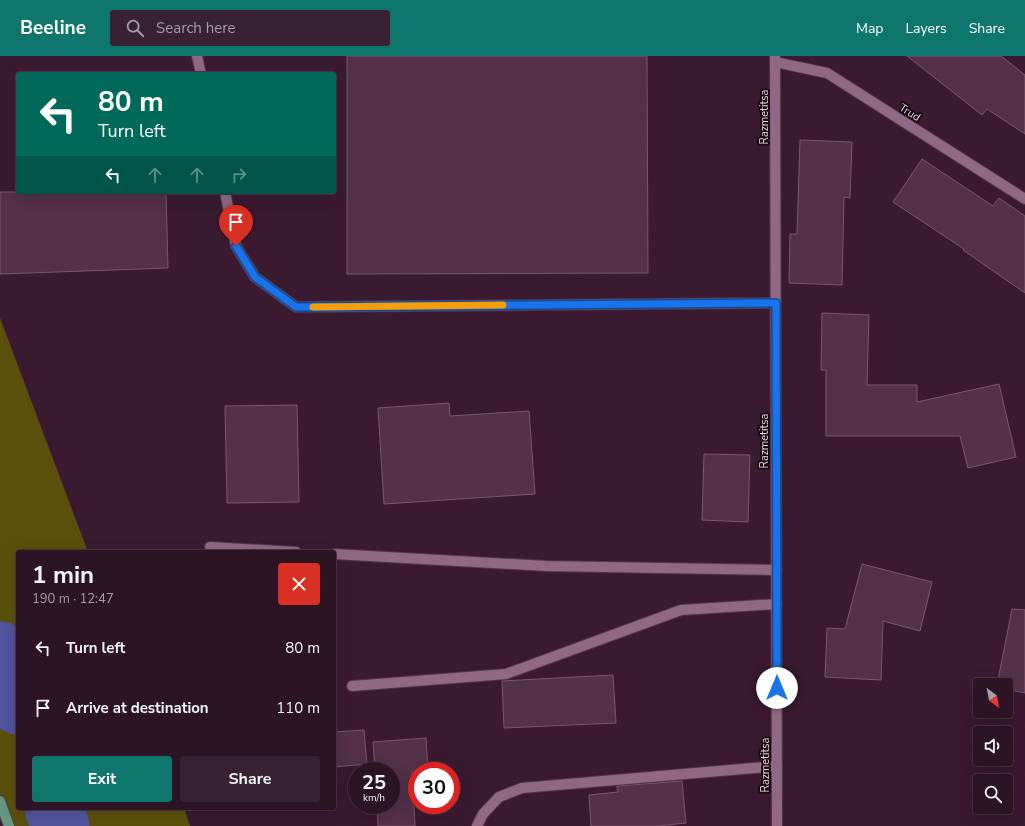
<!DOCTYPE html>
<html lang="en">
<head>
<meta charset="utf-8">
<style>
  body { margin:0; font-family:"Nunito Sans",sans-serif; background:#382132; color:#f1f3f6; height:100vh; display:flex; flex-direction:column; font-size:15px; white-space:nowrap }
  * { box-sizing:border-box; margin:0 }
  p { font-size:13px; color:#a69ea7 }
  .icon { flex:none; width:22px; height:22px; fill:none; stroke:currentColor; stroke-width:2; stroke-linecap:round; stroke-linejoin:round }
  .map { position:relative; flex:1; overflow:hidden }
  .drawer { position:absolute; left:16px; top:494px; width:320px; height:260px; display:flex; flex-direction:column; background:#2c1425; border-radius:4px; box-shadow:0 4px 16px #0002,0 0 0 1px #483342 }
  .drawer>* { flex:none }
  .banner { position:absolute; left:16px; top:16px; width:320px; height:122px; border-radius:4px; box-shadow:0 4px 16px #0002,0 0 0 1px #483342; background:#00695c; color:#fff; overflow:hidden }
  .needle { width:26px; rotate:148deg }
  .buttons { position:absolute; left:973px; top:622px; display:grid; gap:8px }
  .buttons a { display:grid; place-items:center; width:40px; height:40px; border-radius:4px; background:#2c1425; box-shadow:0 4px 16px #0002,0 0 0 1px #483342; font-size:20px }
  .speed { position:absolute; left:348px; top:706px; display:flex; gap:8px; font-size:20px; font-weight:700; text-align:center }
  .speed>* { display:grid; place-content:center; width:52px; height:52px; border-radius:50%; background:#2c1425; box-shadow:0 4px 16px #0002,0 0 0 1px #483342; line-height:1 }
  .speed small { font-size:10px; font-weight:400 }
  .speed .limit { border:6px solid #d22; background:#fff; color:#111 }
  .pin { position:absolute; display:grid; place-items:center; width:34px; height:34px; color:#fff; margin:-41px -17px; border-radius:50% 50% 50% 0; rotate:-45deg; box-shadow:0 0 4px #0007 }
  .pin .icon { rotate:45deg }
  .me { position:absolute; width:44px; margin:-22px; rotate:0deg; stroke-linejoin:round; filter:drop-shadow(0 0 3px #0008) }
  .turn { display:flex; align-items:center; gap:14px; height:84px; padding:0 16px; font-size:18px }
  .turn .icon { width:52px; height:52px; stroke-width:2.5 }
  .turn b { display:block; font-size:28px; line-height:34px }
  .lanes { display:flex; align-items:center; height:38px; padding:0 16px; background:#0003; justify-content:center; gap:20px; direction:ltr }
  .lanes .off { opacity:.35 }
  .round { display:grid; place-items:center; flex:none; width:42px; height:42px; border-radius:4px; background:#382132 }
  .summary { display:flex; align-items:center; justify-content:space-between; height:68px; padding:0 16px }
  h1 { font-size:24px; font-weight:700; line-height:30px }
  .primary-button { display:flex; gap:8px; margin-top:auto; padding:8px 16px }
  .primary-button a { flex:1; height:46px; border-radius:4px; background:#0f766e; color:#fff; font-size:16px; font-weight:700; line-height:46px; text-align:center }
  .primary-button a+a { background:#382132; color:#f1f3f6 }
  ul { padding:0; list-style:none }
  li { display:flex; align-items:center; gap:12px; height:60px; padding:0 16px }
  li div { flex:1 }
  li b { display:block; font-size:15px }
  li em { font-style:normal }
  header { display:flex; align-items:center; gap:24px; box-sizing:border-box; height:56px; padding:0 20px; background:#0f766e; color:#fff }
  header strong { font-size:19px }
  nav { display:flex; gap:22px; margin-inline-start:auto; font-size:14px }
  .search { width:280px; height:36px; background:#382132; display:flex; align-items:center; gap:10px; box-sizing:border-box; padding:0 14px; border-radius:4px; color:#a69ea7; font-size:15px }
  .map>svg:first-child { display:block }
  .green { fill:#5b500b }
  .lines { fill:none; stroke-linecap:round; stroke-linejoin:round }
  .river { stroke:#51549e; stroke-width:59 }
  .building { fill:#533149; stroke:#7d5770 }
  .minor-casing { stroke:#503649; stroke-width:12 }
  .major-casing { stroke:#503649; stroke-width:12 }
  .minor { stroke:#8f6983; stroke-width:10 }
  .major { stroke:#649781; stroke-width:10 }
  .route-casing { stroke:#114b97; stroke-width:10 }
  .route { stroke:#1a73e8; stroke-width:7 }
  .slow { stroke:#f59e0b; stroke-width:7 }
  .labels { text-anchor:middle; stroke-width:4; stroke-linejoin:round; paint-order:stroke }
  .street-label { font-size:11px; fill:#e9d3e1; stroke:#190b15 }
</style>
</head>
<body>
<header>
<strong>Beeline</strong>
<div class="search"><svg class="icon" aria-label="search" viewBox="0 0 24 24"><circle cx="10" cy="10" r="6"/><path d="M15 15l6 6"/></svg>Search here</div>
<nav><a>Map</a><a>Layers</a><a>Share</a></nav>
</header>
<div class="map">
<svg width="1025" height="770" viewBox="0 0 1025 770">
  <rect width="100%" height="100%" fill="#3a1a31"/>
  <!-- green -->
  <polygon class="green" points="0,262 88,496 18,496 18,752 184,752 190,770 7,770 0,749"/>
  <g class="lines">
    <!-- river -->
    <g class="river">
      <polyline points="0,595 18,649"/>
      <polyline points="54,752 60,770"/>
    </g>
  </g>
  <!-- building -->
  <g class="building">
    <polygon points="347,0 647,0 648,217 347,218"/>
    <polygon points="907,0 1001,0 1025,19 1025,78 987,53 982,59"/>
    <polygon points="800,84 852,86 850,142 844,141 842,229 789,227 790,178 797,178"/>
    <polygon points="922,103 993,150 999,142 1025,160 1025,237 963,194 964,193 893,146"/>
    <polygon points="0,136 166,136 168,212 0,218"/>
    <polygon points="822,257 869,259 867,329 917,329 917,346 999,328 1016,401 968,412 960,380 826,380 826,314 821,314"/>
    <polygon points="449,347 450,360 529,355 535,438 384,448 378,352"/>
    <polygon points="297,349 299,446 227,447 225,350"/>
    <polygon points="704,398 750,399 748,466 702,464"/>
    <polygon points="862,508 932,526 920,575 883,565 881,624 825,621 827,572 845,573"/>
    <polygon points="1012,553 1025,554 1025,637 1006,633 1006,629 997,629"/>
    <polygon points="613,619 616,667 504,672 502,625"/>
    <polygon points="364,674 367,708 334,711 334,676"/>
    <polygon points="426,682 428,715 412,716 415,770 378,770 377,749 391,749 391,715 375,715 373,686"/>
    <polygon points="682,725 686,767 658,770 591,770 589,739 618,736 617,730"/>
  </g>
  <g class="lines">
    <defs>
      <g id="minor">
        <polyline points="197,0 201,18"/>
        <polyline points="775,0 777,770"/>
        <polyline points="775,6 827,17 1025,143"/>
        <polyline points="225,136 236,190 255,221 296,251 776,247"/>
        <polyline points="210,491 296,496"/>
        <polyline points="334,498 546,510 777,514"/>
        <polyline points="352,630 506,618 681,554 777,548"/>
        <polyline points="477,770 483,758 499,741 522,732 777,710"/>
      </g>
      <polyline id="major" points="0,745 9,770"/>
    </defs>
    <!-- minor casing -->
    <use href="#minor" class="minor-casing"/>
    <!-- major casing -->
    <use href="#major" class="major-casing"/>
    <!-- minor -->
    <use href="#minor" class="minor"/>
    <!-- major -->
    <use href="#major" class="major"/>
  </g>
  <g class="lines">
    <defs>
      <polyline id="route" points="236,190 255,221 296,251 776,247 777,632"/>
    </defs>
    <!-- route casing -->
    <use href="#route" class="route-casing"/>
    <!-- route -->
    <use href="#route" class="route"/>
    <!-- slow -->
    <polyline class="slow" points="313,251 503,249"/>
  </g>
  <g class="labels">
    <!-- street labels -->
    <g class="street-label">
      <text transform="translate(910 56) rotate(32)" y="4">Trud</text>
      <text transform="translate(764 61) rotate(-90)" y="4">Razmetitsa</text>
      <text transform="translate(764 385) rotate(-90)" y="4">Razmetitsa</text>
      <text transform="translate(765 709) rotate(-90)" y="4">Razmetitsa</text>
    </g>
  </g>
</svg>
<div class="buttons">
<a><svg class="needle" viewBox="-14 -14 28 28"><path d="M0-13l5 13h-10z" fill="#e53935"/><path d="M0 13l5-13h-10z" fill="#a69ea7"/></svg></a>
<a><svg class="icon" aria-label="sound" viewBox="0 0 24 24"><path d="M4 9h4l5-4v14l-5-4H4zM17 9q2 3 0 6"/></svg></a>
<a><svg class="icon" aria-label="search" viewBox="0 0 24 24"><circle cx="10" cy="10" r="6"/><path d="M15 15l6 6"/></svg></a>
</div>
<div class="speed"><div>25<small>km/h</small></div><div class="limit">30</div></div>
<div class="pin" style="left:236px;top:190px;background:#d93025"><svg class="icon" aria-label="arrive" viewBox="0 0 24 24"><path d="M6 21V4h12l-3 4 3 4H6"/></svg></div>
<svg class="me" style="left:777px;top:632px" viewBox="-20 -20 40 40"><circle r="19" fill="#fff"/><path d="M0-13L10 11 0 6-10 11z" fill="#1a73e8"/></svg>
<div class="banner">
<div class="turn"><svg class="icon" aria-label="left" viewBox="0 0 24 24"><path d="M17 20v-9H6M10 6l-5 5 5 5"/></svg><div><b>80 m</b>Turn left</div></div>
<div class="lanes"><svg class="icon" aria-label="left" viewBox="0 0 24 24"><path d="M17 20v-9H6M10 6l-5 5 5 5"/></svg><svg class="icon off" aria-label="ahead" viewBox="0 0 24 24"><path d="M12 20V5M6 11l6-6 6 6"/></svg><svg class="icon off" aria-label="ahead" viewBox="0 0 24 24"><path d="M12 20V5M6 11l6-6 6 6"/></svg><svg class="icon off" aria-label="right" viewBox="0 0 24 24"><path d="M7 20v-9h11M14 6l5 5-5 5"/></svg></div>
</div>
<section class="drawer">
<div class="summary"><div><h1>1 min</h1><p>190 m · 12:47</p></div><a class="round" style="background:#d93025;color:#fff"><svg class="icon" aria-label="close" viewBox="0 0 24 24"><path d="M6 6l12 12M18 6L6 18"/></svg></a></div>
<ul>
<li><svg class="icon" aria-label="left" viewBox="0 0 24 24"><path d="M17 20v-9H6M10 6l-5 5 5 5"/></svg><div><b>Turn left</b></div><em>80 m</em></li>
<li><svg class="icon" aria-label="arrive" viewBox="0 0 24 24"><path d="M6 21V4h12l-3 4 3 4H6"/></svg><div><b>Arrive at destination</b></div><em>110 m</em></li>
</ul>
<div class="primary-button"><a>Exit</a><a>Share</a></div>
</section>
</div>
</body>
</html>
